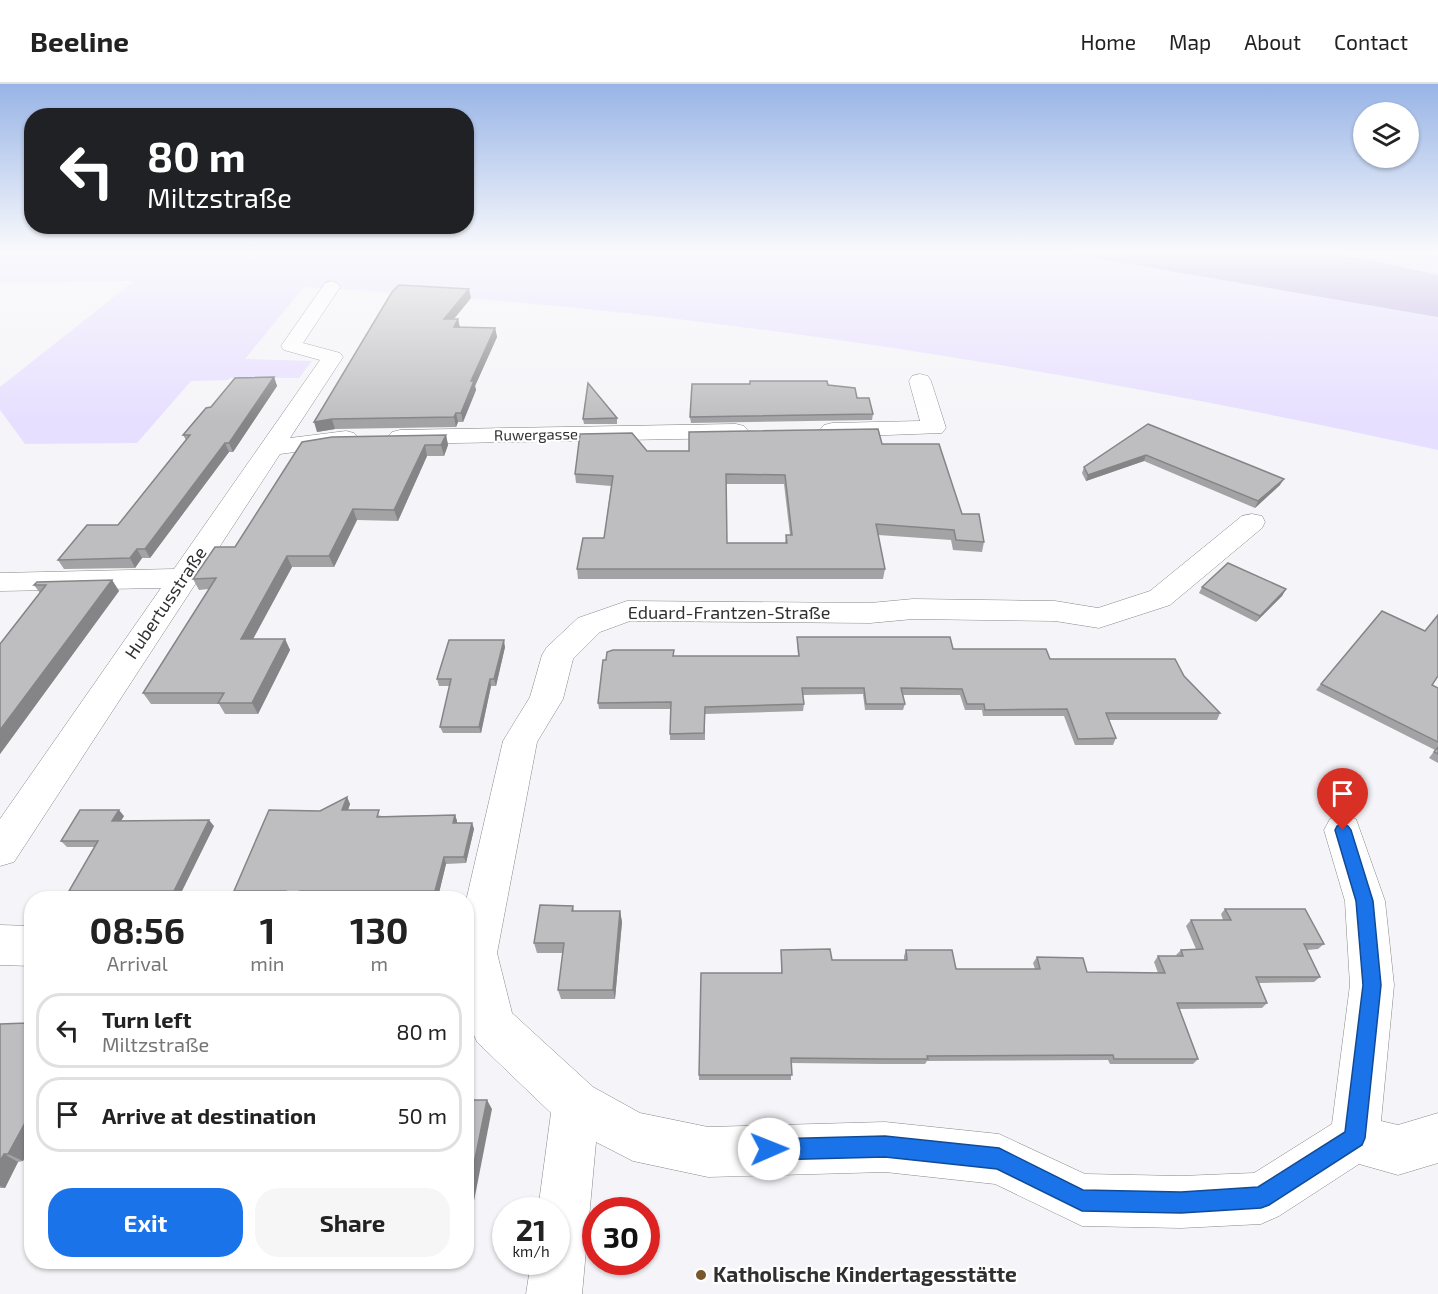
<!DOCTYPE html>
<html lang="en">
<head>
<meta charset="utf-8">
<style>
  body { margin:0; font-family:"Exo 2",sans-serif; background:#f6f6f6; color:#222; height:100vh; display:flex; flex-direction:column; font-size:22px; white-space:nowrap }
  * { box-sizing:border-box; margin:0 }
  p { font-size:20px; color:#767676 }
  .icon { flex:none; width:33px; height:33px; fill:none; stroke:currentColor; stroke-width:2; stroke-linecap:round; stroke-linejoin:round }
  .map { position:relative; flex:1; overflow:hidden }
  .side { position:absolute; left:24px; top:807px; width:450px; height:378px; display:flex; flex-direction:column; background:#fff; border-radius:24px; box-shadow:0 2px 4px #0004 }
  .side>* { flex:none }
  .top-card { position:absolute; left:24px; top:24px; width:450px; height:126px; border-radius:24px; box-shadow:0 2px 4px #0004; background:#202124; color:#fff; overflow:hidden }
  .buttons { position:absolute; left:1353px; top:18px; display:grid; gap:12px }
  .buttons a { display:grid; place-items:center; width:66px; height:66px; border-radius:50%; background:#fff; box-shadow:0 2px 4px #0004; font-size:30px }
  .speed { position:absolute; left:492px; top:1113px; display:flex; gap:12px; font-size:30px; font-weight:700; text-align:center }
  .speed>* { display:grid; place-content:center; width:78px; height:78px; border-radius:50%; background:#fff; box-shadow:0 2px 4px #0004; line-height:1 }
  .speed small { font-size:15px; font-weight:400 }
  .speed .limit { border:9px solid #d22; background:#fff; color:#111 }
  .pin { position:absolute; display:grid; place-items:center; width:51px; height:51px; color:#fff; margin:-62px -26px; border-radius:50% 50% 50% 0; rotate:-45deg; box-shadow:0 0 6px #0007 }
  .pin .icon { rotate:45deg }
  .me { position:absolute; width:66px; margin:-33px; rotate:89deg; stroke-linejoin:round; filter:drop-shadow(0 0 4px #0008) }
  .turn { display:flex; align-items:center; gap:21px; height:126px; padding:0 24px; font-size:27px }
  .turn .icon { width:78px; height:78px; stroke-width:2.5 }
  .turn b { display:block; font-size:42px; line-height:51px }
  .eta { display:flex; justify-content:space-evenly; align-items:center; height:102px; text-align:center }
  .eta b { font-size:36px; font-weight:700; line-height:42px }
  .cta { display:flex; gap:12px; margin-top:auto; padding:12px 24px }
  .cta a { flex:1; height:69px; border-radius:24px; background:#1a73e8; color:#fff; font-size:24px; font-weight:700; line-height:69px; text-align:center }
  .cta a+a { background:#f6f6f6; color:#222 }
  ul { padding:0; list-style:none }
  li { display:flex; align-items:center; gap:18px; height:75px; margin:0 12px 9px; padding:0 12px; border:3px solid #e0e0e0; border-radius:24px }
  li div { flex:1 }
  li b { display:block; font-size:22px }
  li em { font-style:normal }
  header { display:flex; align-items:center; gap:36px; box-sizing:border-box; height:84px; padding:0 30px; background:#fff; border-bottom:2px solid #e0e0e0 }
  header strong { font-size:28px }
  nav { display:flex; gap:33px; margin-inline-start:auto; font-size:21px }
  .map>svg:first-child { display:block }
  .green { fill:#e7dfff }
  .water { fill:#c0b3e3 }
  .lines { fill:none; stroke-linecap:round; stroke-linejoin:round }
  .minor-casing { stroke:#88878a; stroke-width:1 }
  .minor { fill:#fff; fill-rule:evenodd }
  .wall { fill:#a3a3a5; fill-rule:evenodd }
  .shaded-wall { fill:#858486 }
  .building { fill:#bebdc0; stroke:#858486; stroke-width:1.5; fill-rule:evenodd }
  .route { fill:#1a73e8; stroke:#114b97; stroke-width:1.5 }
  .poi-dot { fill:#78572d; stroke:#fff; stroke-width:2 }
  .labels { text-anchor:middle; stroke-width:4.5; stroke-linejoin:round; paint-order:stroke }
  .far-street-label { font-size:15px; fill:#303031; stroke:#fff }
  .street-label { font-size:18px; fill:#303031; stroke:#fff }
  .near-poi-label { font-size:21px; font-weight:bold; fill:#303031; stroke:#fff; text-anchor:start }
</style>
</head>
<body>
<header>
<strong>Beeline</strong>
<nav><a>Home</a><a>Map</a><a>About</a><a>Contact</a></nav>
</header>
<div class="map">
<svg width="1438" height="1210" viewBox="0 0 1438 1210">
  <rect width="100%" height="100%" fill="#f5f4f8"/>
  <!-- green -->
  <path class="green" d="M0 167H1438V366C1065 284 685 223 304 203L245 275 312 277 299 294H230L228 296 191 297 137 359 25 360 0 326V303L134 197 0 199Z"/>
  <!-- water -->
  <polygon class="water" points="1053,167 1312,167 1371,176 1438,191 1438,233"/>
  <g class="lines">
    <defs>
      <g id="minor">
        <polygon points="331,197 337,199 340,203 303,259 340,269 343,273 290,354 346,347 354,349 358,354 354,359 346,361 280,370 14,778 0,782 0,735 161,504 0,507 0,489 174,485 320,276 284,266 281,262 325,199"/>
        <polygon points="920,290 928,292 931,297 946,344 942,349 832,353 824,351 820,346 824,341 832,339 920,337 909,297 912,292"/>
        <polygon points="736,340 744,342 748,347 744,352 736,354 400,360 392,358 388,353 392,348 400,346"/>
        <polygon points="1252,430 1262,432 1265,438 1262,444 1170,521 1099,544 1055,537 913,535 870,539 630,537 600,548 573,575 563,615 537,658 497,869 512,929 593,1003 640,1029 708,1043 885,1038 999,1050 1085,1090 1181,1092 1254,1089 1332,1040 1350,901 1345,817 1324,746 1330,735 1343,730 1356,735 1385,817 1394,901 1381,1037 1398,1041 1438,1029 1438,1079 1398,1091 1359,1080 1279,1132 1261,1140 1181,1144 1082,1142 995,1100 885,1088 708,1093 633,1077 596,1058 582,1210 526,1210 531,1178 556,1178 556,1126 538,1126 551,1029 477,958 470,942 466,924 466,817 503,657 530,613 542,571 547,563 578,534 627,517 870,519 913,515 1055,517 1098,524 1150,507 1242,432"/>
        <polygon points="0,841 32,842 32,882 0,881"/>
      </g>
    </defs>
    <!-- minor casing -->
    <use href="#minor" class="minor-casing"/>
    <!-- minor -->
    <use href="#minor" class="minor"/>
  </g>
  <!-- wall -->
  <g class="wall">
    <polygon points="471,214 454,235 458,235 460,244 495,244 497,253 475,302 476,306 463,338 458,338 456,343 335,345 317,348"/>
    <polygon points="274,293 277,302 233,368 229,368 150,474 142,474 135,484 64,485 58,476 118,441 186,356 183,351 211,323"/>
    <polygon points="828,301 857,314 873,330 872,336 691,339 690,333"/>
    <polygon points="617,334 617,340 584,340 583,335"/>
    <polygon points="1148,340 1280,401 1255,424 1144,377 1086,397 1082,389 1084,383"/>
    <polygon points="446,351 448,361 444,372 427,372 398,437 357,436 334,483 292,483 253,555 285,555 290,566 258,630 225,630 219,620 151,620 143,609 209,505 199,506 193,495 235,463 302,358"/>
    <path d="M882 360 962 430 984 458 982 468 953 466 951 456 878 451 885 485 883 495H578L577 485 604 454 611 402 576 399 575 390 647 367H689ZM726 400H784L790 451H786L785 459H727Z"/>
    <polygon points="112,496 119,507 0,670 0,560 40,509 34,501"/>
    <polygon points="1202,503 1286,505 1282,512 1256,538 1199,509"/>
    <polygon points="797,553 953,565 1184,592 1220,629 1217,636 1109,636 1116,654 1113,661 1075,661 1064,632 983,632 982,626 965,626 960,611 903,611 905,620 903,626 865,626 863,610 803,611 804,620 803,627 705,630 705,656 670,656 671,625 599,625 598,619 674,572 798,572"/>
    <polygon points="505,563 496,602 491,602 481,649 443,649 440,643 450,602 439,602 437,595"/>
    <polygon points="1321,600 1432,601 1438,604 1438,679 1429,674 1435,666 1316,606"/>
    <polygon points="347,713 350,720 348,726 382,732 455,731 457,737 457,739 472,739 474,745 466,779 446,780 438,813 304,813 300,814 293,814 290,812 238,813 234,807 320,727"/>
    <polygon points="124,732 121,737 214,742 179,813 75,812 69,807 95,763 67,763 61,757"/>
    <polygon points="573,822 574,827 620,827 622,838 615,915 561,915 558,906 563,869 537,869 534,859"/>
    <polygon points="1225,825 1324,860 1318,865 1307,866 1320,893 1314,898 1259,899 1267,919 1262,924 1179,925 1198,975 1193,980 1110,980 1108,976 927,977 925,980 881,980 791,979 791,996 699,996 701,889 781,889 781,866 832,876 904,876 904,872 906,866 956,885 1035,885 1033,879 1037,873 1087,888 1158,889 1154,878 1158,872 1177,872 1176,871 1181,866 1196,865 1186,842 1191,836 1223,836 1221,830"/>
    <polygon points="32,931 32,1060 23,1077 18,1078 5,1104 0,1104 0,940 27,939"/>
    <polygon points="344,1178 463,1178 462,1180"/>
  </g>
  <!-- shaded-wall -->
  <g class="shaded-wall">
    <polygon points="469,205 471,214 446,244 444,235"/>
    <polygon points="458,235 460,244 454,243"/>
    <polygon points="495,244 497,253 475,302 476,306 463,338 461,329 471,297"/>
    <polygon points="274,293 277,302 233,368 229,359"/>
    <polygon points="456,329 458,338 456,343 454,333"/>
    <polygon points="332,335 335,345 317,348 314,338"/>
    <polygon points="446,351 448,361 444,372 441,361"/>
    <polygon points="225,359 229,368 150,474 145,465"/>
    <polygon points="425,361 427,372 398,437 394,426"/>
    <polygon points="1146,371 1144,377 1086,397 1088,391"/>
    <polygon points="1284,395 1280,401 1255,424 1258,417"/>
    <polygon points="353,425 357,436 334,483 329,472"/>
    <polygon points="137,465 142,474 135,484 130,474"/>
    <polygon points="287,472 292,483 247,566 241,555"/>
    <polygon points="112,496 119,507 0,670 0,646"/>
    <polygon points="1286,505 1282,512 1256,538 1260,532"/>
    <polygon points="285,555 290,566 258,630 252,619"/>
    <polygon points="504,556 505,563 496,602 494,595"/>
    <polygon points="490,595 491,602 481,649 479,643"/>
    <polygon points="347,713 350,720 346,733 342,726"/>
    <polygon points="119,726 124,732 117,743 112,737"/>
    <polygon points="455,731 457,737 456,745 453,739"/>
    <polygon points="209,736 214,742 179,813 174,807"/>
    <polygon points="472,739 474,745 466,779 464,773"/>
    <polygon points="444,773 446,780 438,813 435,807"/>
    <polygon points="300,807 304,813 300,814 295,814 292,811"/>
    <polygon points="620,827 622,838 615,915 613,906"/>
    <polygon points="487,1016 492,1025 466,1158 466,1119"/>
    <polygon points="31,1026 32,1060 23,1077 8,1070"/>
    <polygon points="4,1070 18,1078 5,1104 0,1102 0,1077"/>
  </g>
  <!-- building -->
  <g class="building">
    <polygon points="399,201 469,205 444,235 458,235 454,243 495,244 471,297 474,297 461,329 456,329 454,333 332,335 314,338 392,208"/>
    <polygon points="274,293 229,359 225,359 145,465 137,465 130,474 58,476 87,441 118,441 190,351 183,351 206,324 211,323 235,294"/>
    <polygon points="750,297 827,297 828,301 855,304 857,314 869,314 873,330 690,333 692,300 750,300"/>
    <polygon points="588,299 617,334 583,335"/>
    <polygon points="1148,340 1284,395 1258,417 1146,371 1088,391 1084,383"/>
    <path d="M878 345 882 360H939L962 430H979L984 458 956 456 954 446 876 440 885 485H577L583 454H604L613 392 575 390 580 350 632 349 647 367H689V348ZM726 390 785 391 792 451H786L787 459H727Z"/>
    <polygon points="446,351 441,361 425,361 394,426 353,425 329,472 287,472 241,555 285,555 252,619 218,619 224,609 143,609 216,494 193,495 215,463 235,463 302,358 332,353"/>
    <polygon points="1228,479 1286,505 1260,532 1202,503"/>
    <polygon points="112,496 86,531 0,646 0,560 46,501 34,501 37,498"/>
    <polygon points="1382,527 1425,547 1438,531 1438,592 1432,601 1438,604 1438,658 1321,600"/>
    <polygon points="797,553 950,553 953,565 1046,565 1050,575 1175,575 1184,592 1220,629 1106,629 1116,654 1078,655 1067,625 985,626 984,620 967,620 962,605 901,604 905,620 866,620 864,604 802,604 804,620 705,623 704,649 670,650 671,618 598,619 603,576 606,576 607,568 613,566 674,566 673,572 799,572"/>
    <polygon points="449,556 504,556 494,595 490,595 479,643 440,643 451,595 437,595"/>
    <polygon points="1438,663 1438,670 1434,668"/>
    <polygon points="347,713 342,726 379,726 377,733 455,731 453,739 472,739 464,773 444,773 435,807 300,807 292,811 286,807 234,807 269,726 320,727"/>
    <polygon points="80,726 119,726 112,737 209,736 174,807 69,807 98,757 61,757"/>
    <polygon points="540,821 573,822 572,827 620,827 613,906 558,906 564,859 534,859"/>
    <polygon points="1225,825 1305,825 1324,860 1304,860 1320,893 1256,893 1267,919 1177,919 1198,975 1114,975 1113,971 927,972 928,975 883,975 791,974 792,991 699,991 701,889 782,889 781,866 830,865 832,876 907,876 906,866 952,866 956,885 1040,885 1037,873 1083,874 1087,888 1165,889 1158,872 1183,872 1181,866 1203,865 1191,836 1231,836"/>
    <polygon points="32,931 32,1026 8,1070 4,1070 0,1077 0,940 27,939"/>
    <polygon points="466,1016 487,1016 466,1119"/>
  </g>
  <!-- sky -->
  <linearGradient id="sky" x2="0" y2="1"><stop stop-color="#98b4e6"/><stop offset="0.5" stop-color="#fafafc"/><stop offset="1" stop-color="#fafafc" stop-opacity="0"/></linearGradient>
  <rect width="1438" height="336" fill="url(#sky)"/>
  <!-- route -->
  <polygon class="route" points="1343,740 1348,742 1351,746 1373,817 1381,901 1365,1054 1362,1061 1269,1121 1261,1124 1181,1129 1082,1127 997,1085 885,1073 769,1076 761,1073 758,1065 761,1058 769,1055 885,1052 999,1064 1083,1106 1181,1108 1258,1103 1345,1048 1363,901 1356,817 1335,746 1337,742"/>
  <!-- markers -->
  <circle class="poi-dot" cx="701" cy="1191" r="6"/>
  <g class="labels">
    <!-- far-street labels -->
    <g class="far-street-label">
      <text transform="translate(536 351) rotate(-1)" y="5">Ruwergasse</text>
    </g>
    <!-- street labels -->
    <g class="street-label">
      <text transform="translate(166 519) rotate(-56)" y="6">Hubertusstraße</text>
      <text x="729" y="535">Eduard-Frantzen-Straße</text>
    </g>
    <!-- near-poi labels -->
    <g class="near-poi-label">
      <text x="713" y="1198">Katholische Kindertagesstätte</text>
    </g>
  </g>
</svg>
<div class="buttons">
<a><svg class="icon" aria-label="layers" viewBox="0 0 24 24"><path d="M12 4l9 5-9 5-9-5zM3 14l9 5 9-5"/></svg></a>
</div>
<div class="speed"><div>21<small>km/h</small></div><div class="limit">30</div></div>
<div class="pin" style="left:1343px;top:746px;background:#d93025"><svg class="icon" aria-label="arrive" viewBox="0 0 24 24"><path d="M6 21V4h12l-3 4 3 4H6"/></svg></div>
<svg class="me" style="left:769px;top:1065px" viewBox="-20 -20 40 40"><circle r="19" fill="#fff"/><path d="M0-13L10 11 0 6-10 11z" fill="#1a73e8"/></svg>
<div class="top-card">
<div class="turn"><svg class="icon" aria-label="left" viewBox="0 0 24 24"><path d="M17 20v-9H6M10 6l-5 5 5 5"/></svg><div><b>80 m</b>Miltzstraße</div></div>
</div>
<section class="side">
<div class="eta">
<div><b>08:56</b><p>Arrival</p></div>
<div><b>1</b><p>min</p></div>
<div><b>130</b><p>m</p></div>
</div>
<ul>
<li><svg class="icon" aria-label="left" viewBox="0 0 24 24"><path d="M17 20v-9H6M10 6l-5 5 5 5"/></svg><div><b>Turn left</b><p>Miltzstraße</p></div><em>80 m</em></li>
<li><svg class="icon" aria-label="arrive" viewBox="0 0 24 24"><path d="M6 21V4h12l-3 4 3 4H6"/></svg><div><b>Arrive at destination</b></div><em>50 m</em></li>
</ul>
<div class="cta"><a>Exit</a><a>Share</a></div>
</section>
</div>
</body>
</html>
